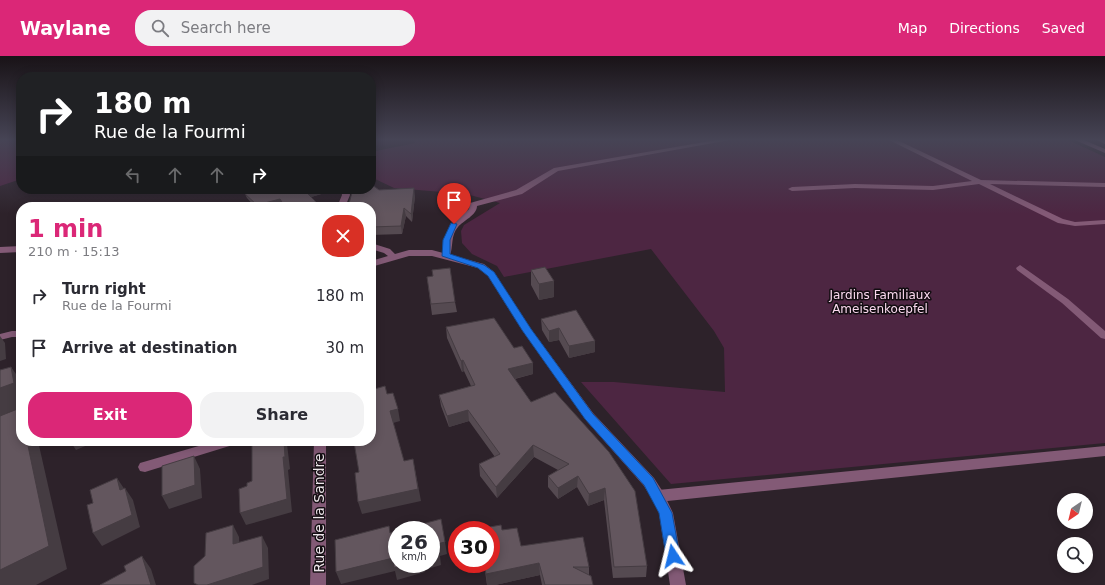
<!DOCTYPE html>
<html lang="en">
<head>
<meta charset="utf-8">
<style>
  body { margin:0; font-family:"DejaVu Sans",sans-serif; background:#f2f2f3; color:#2b2b33; height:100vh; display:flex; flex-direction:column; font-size:15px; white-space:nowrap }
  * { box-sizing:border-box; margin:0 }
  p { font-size:13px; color:#7c7c81 }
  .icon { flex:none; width:22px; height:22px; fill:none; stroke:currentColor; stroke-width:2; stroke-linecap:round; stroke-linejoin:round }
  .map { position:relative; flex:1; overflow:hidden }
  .drawer { position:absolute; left:16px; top:146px; width:360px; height:244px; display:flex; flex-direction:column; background:#fff; border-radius:16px; box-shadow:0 2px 10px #0003 }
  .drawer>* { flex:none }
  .banner { position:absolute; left:16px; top:16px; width:360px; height:122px; border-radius:16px; box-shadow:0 2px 10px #0003; background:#202124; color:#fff; overflow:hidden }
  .needle { width:26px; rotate:215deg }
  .buttons { position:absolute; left:1057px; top:437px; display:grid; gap:8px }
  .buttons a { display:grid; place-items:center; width:36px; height:36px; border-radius:50%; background:#fff; box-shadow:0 2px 10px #0003; font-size:20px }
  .speed { position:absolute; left:388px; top:465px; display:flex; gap:8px; font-size:20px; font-weight:700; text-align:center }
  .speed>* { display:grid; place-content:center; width:52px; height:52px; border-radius:50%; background:#fff; box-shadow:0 2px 10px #0003; line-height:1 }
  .speed small { font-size:10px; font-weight:400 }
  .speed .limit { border:6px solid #d22; background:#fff; color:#111 }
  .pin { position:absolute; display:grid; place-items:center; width:34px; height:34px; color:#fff; margin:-41px -17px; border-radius:50% 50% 50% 0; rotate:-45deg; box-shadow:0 0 4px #0007 }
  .pin .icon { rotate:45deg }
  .me { position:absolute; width:44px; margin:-22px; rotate:350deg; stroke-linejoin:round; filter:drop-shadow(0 0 3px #0008) }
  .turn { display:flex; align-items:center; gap:14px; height:84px; padding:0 12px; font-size:18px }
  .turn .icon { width:52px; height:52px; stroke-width:2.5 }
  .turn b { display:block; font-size:28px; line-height:34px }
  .lanes { display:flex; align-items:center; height:38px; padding:0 12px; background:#0003; justify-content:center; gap:20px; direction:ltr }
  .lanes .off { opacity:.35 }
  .round { display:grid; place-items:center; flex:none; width:42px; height:42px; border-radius:16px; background:#f2f2f3 }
  .summary { display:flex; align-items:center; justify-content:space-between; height:68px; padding:0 12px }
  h1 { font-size:24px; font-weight:700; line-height:30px; color:#db2777 }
  .cta { display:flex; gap:8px; margin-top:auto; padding:8px 12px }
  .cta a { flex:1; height:46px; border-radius:16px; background:#db2777; color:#fff; font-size:16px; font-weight:700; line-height:46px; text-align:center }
  .cta a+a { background:#f2f2f3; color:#2b2b33 }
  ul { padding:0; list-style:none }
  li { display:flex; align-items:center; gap:12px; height:52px; padding:0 12px }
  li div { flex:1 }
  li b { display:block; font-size:15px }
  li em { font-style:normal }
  header { display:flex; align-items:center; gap:24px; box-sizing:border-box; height:56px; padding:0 20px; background:#db2777; color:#fff }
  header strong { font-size:19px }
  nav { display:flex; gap:22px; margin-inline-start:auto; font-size:14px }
  .search { width:280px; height:36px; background:#f2f2f3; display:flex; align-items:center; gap:10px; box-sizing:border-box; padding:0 14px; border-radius:16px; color:#7c7c81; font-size:15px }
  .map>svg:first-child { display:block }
  .green { fill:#4d2642 }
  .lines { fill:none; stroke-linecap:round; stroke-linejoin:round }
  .lane { fill:#835a76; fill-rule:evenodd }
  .street { fill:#835a76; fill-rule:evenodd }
  .wall { fill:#554a51 }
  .shaded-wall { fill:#453c42 }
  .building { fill:#63565e; stroke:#453c42 }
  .route { fill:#1a73e8; stroke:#114b97 }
  .labels { text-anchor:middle; stroke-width:3; stroke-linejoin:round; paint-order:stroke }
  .park-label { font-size:12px; fill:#fbd9ef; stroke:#120d11 }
  .near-street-label { font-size:14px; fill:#ece4e9; stroke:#120d11 }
</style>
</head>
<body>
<header>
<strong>Waylane</strong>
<div class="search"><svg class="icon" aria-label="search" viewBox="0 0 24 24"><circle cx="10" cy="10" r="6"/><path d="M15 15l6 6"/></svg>Search here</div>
<nav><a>Map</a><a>Directions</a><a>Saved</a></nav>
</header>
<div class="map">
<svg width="1105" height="529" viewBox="0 0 1105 529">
  <rect width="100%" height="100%" fill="#2d222a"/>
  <!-- green -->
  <g class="green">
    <polygon points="0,84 21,84 21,123 0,130"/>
    <polygon points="413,84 1068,84 1105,101 1105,387 671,428 581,326 614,326 725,336 724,292 714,275 651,193 504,221 497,210 472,198 462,187 461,175 464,169 500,147 466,138 394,132 371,121 371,96 415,87"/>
  </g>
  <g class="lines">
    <!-- lane -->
    <g class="lane">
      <path d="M716 84H730L558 115 522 138 477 150C477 159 463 165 458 171 450 180 454 192 449 202H443L442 200C444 176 450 168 469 153L470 147 516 134 554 112Z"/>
      <polygon points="889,84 897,84 981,124 1105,127 1105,131 990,128 1063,163 1075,166 1105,164 1105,168 1075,170 1058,167 979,128 933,134 855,132 792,135 788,133 792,131 855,128 933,130 972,125"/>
      <polygon points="1075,84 1084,84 1105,93 1105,97"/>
      <polygon points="1097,84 1105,84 1105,88"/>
      <polygon points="1020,209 1068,243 1105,275 1105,283 1101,282 1062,247 1017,214 1016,212"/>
      <polygon points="12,275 21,275 21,281 12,281 0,284 0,278"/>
      <polygon points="1105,390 1105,400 658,446 653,444 651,440 653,436 658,434"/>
    </g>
    <!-- street -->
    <g class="street">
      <polygon points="341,133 349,133 350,139 345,151 337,151 342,139"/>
      <polygon points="371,187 390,193 395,198 409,194 432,194 484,208 494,216 531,273 593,357 654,422 663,436 673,457 686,529 670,529 659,457 652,443 644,430 585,363 522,274 488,220 478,212 432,200 409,200 371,211 371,205 388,200 384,197 371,193"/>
      <polygon points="21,190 21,196 0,197 0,191"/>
      <polygon points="21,317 21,325 0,332 0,324"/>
      <polygon points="216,385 238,385 236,388 145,416 140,415 138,411 140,407"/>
      <polygon points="314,385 326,385 326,529 310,529"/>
    </g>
  </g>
  <!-- wall -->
  <g class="wall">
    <polygon points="338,133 311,141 317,150 314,151 284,151 282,148 270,151 255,151 247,142 245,138"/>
    <polygon points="415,140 412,166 406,160 402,178 371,179 371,151"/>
    <polygon points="531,214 554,225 554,241 539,244 531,229"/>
    <polygon points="427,221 455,246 457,256 432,259"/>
    <polygon points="541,263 595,285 595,296 569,302 559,284 549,286 542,274"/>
    <polygon points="446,271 514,292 533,307 533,318 515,323 531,346 555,336 647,510 646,521 613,522 604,444 588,450 577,431 558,443 548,431 548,420 558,414 534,401 497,442 480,420 479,408 495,401 469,365 449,371 441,350 439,339 471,330 464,315 462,316 447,282"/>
    <polygon points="502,474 521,490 589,511 589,519 593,529 542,529 540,519 495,529 487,529 484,508 491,508"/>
  </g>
  <!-- shaded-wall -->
  <g class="shaded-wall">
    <polygon points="414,132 415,140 412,166 411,158"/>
    <polygon points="321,133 338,133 308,142 307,137"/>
    <polygon points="280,143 282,148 270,151 257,151 257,149"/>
    <polygon points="316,146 317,150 314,151 290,151"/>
    <polygon points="404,152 406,160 402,178 401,170"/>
    <polygon points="554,225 554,241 539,244 539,228"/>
    <polygon points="559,272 559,284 549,286 549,275"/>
    <polygon points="0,280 5,287 6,303 0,305"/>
    <polygon points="595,285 595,296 569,302 569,290"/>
    <polygon points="463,304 464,315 462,316 461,305"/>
    <polygon points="533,307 533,318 509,324 508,313"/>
    <polygon points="11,311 21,325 21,352 7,357 0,372 0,332"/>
    <polygon points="398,353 400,365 393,367 390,355"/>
    <polygon points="468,354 469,365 449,371 447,360"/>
    <polygon points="27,385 38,385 67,513 36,529 0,529 0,514"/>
    <polygon points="70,385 97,385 76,394"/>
    <polygon points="284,385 286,385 287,388 290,413 288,414 292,456 246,469 240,457 283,401"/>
    <polygon points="533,389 534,401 497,442 496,431"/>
    <polygon points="194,400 200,413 202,442 169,453 162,440"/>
    <polygon points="413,403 421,445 362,458 358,446"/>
    <polygon points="578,420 577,431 558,443 558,432"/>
    <polygon points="117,422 125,434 120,434"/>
    <polygon points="125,432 133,444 140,471 102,490 93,477"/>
    <polygon points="605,432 604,444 588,450 589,438"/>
    <polygon points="233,469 239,481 240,501 233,488"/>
    <polygon points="262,480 268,492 269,523 252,529 207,529"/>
    <polygon points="445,486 447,498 440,500 441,509 424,514 425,516 397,524 395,515 341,528 336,516 393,502 407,508 431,508 431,499 437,488"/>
    <polygon points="142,500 151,513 156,529 151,529"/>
    <polygon points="539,507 540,519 495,529 487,529 486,518"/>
  </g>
  <!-- building -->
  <g class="building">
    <polygon points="371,128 379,134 414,132 411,158 404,152 401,170 371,171 371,151 348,151 353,133 371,133"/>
    <polygon points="263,133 321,133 307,137 316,146 290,151 285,151 280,143 257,149 245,138"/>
    <polygon points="545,211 554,225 539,228 531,214"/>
    <polygon points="450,212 455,246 431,248 427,221 433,220 432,214"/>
    <polygon points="576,254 595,285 569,290 559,272 549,275 541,263"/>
    <polygon points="494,262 514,292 522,290 533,307 508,313 531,346 555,336 609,396 635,435 647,510 614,511 605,432 589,438 578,420 558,432 548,420 569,408 533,389 496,431 479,408 500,398 468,354 447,360 439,339 475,329 463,304 461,305 446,271"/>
    <polygon points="11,311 14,327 0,332 0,314"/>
    <polygon points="385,330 387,338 393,337 398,353 390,355 404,405 413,403 418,433 358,446 355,417 359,416 354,386 357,385 371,385 371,334"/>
    <polygon points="20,352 21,356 21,385 27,385 49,490 0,514 0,360"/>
    <polygon points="252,385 284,385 285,401 283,401 287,443 240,457 239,433 247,430 247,427 252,425"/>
    <polygon points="194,400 195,429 162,440 162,410"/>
    <polygon points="117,422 120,434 125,432 132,459 93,477 87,449 93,447 90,434"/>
    <polygon points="441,463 445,486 437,488 438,497 431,499 431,474 400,474"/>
    <polygon points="233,469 233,488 262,480 263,511 207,529 198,529 194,527 194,510 205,500 206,477"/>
    <polygon points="501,469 502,474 517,472 521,490 583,481 589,511 573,511 591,520 593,529 545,529 539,507 486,518 484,508 491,508 491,474 478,474 478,473"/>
    <polygon points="389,470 390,477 397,475 397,508 407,508 394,512 393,502 336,516 335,484"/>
    <polygon points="142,500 151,529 100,529 126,515 124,510"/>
  </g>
  <!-- sky -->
  <linearGradient id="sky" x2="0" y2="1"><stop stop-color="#191317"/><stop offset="0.53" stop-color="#464455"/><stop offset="1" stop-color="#464455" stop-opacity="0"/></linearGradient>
  <rect width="1105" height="158" fill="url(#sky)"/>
  <!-- route -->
  <polygon class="route" points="451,167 457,168 450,184 450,198 484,209 494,216 531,273 593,358 653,422 672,457 680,500 678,505 673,506 668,505 666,500 659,457 644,429 585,363 522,274 488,220 478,212 442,200 443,184"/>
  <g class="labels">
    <!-- park labels -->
    <g class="park-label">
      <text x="880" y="243">Jardins Familiaux<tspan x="880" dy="14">Ameisenkoepfel</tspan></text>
    </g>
    <!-- near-street labels -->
    <g class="near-street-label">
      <text transform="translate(319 457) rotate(-90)" y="5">Rue de la Sandre</text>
    </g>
  </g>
</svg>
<div class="buttons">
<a><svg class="needle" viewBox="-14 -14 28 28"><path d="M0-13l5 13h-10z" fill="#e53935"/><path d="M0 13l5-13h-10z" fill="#7c7c81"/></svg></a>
<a><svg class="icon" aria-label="search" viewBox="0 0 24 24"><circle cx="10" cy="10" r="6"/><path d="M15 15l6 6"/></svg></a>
</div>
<div class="speed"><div>26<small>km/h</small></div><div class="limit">30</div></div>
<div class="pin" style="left:454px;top:168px;background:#d93025"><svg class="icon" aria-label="arrive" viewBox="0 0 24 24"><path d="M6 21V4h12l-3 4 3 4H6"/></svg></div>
<svg class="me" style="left:673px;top:500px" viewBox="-20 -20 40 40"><path d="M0-17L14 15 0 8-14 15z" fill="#1a73e8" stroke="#fff" stroke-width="4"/></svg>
<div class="banner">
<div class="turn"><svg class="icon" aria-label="right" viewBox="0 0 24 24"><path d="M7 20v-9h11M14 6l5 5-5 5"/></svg><div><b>180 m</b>Rue de la Fourmi</div></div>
<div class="lanes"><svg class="icon off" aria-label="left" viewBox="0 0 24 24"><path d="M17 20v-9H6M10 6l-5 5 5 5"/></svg><svg class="icon off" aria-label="ahead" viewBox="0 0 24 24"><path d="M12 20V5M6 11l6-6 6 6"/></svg><svg class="icon off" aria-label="ahead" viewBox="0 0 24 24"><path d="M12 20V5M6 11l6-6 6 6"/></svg><svg class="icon" aria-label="right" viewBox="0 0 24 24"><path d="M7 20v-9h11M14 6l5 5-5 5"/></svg></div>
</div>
<section class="drawer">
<div class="summary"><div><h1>1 min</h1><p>210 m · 15:13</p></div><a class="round" style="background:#d93025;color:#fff"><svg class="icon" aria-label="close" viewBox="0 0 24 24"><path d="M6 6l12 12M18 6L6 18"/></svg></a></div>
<ul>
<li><svg class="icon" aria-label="right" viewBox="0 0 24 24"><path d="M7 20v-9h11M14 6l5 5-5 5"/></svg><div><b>Turn right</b><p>Rue de la Fourmi</p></div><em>180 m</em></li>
<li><svg class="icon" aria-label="arrive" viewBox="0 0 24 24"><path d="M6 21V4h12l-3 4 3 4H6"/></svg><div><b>Arrive at destination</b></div><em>30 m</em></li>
</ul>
<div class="cta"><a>Exit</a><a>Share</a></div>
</section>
</div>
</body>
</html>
